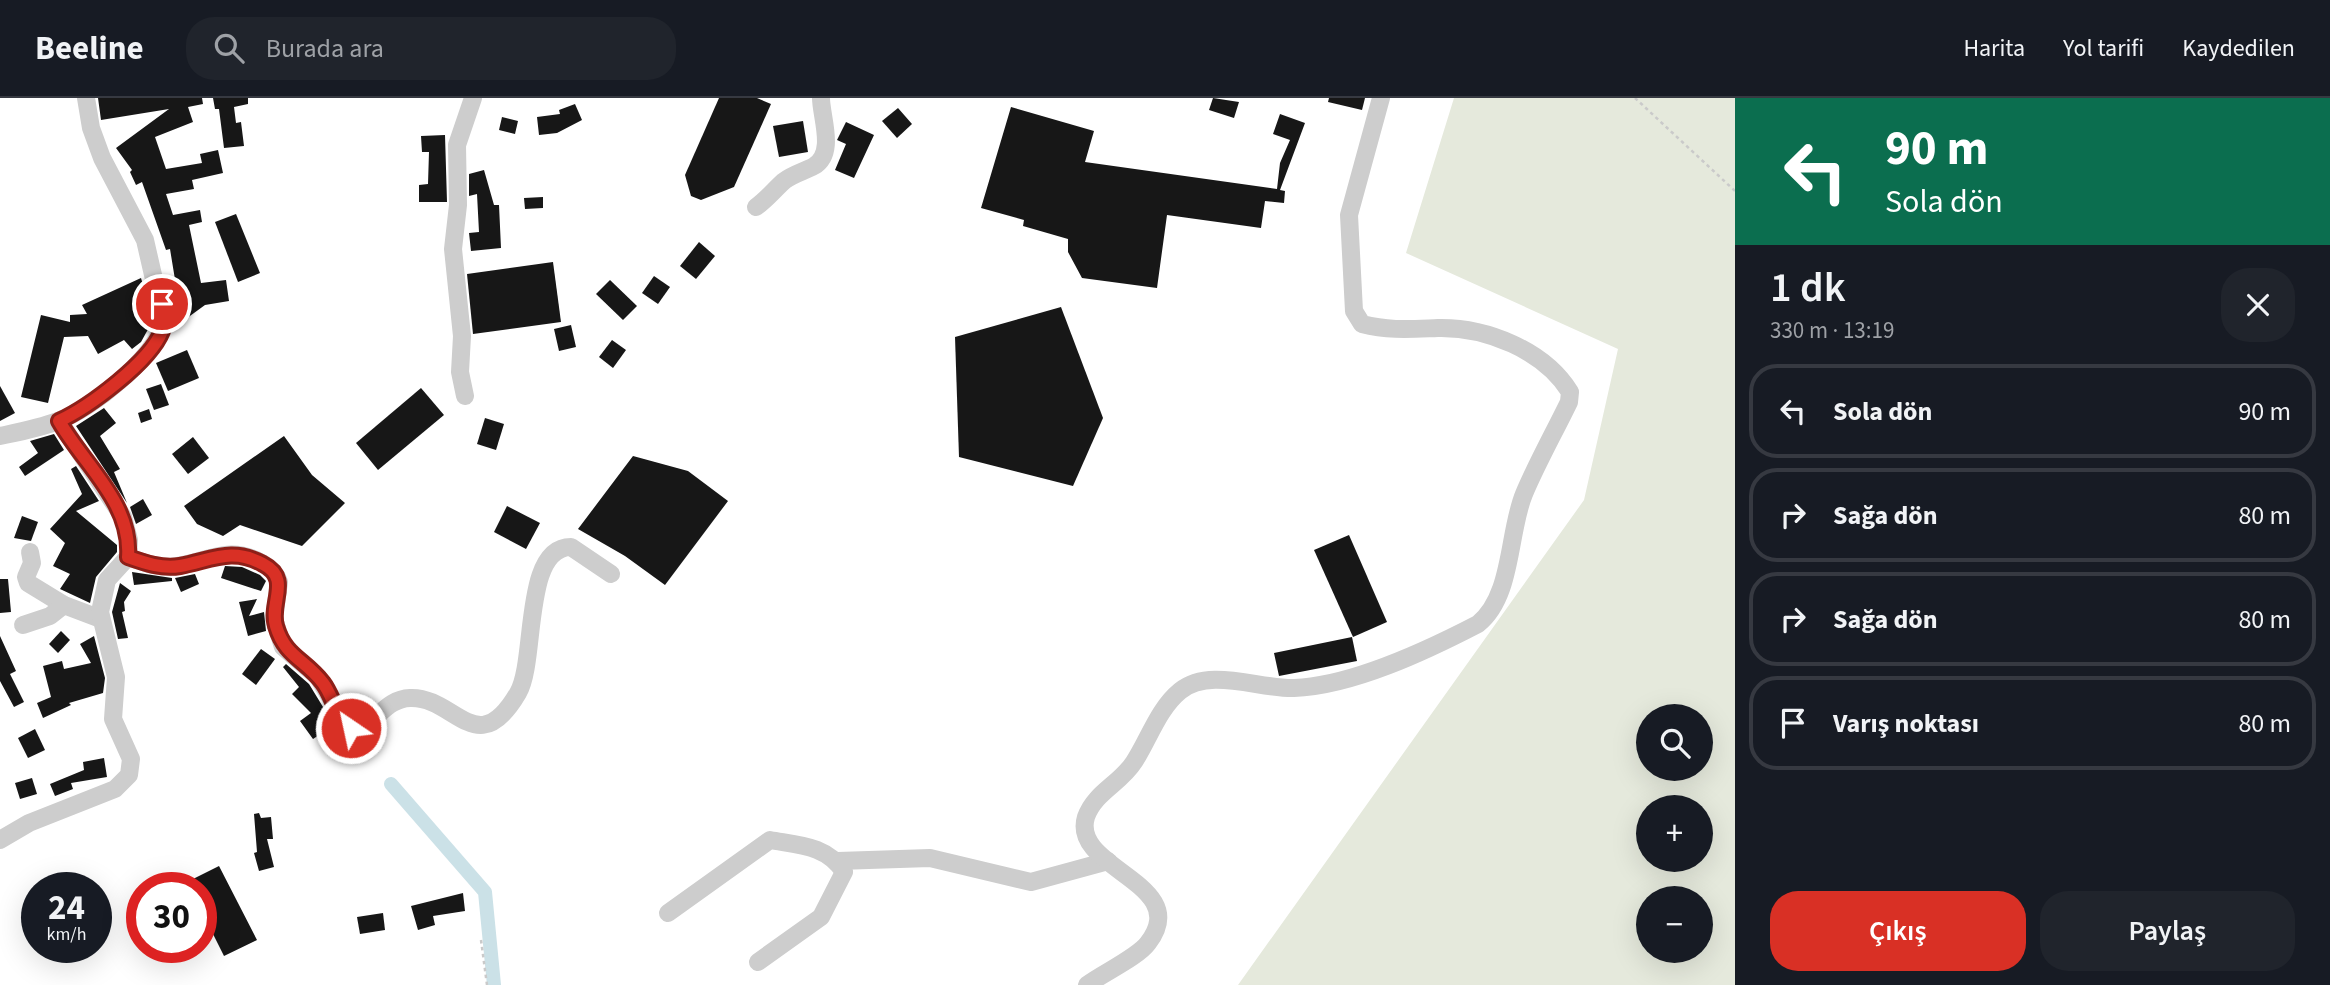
<!DOCTYPE html>
<html lang="tr">
<head>
<meta charset="utf-8">
<style>
  body { margin:0; font-family:"Source Sans 3",sans-serif; background:#20242c; color:#f1f3f6; height:100vh; display:flex; flex-direction:column; font-size:26px; white-space:nowrap }
  * { box-sizing:border-box; margin:0 }
  p { font-size:23px; color:#9ea1a6 }
  .icon { flex:none; width:38px; height:38px; fill:none; stroke:currentColor; stroke-width:2; stroke-linecap:round; stroke-linejoin:round }
  .map { position:relative; flex:1; overflow:hidden }
  .details { display:flex; flex-direction:column; background:#171b24; width:595px }
  .details>* { flex:none }
  .top-card { background:#0b6e4f; color:#fff; overflow:hidden }
  .fabs { position:absolute; left:1636px; top:606px; display:grid; gap:14px }
  .fabs a { display:grid; place-items:center; width:77px; height:77px; border-radius:50%; background:#171b24; box-shadow:0 7px 28px #0002; font-size:35px }
  .speed { position:absolute; left:21px; top:774px; display:flex; gap:14px; font-size:35px; font-weight:700; text-align:center }
  .speed>* { display:grid; place-content:center; width:91px; height:91px; border-radius:50%; background:#171b24; box-shadow:0 7px 28px #0002; line-height:1 }
  .speed small { font-size:18px; font-weight:400 }
  .speed .limit { border:10px solid #d22; background:#fff; color:#111 }
  .pin { position:absolute; display:grid; place-items:center; width:60px; height:60px; color:#fff; margin:-30px; border:4px solid #fff; border-radius:50%; box-shadow:0 2px 7px #0007 }
  .me { position:absolute; width:77px; margin:-38px; rotate:326deg; stroke-linejoin:round; filter:drop-shadow(0 0 5px #0008) }
  .turn { display:flex; align-items:center; gap:24px; height:147px; padding:0 35px; font-size:32px }
  .turn .icon { width:91px; height:91px; stroke-width:2.5 }
  .turn b { display:block; font-size:49px; line-height:60px }
  .round { display:grid; place-items:center; flex:none; width:74px; height:74px; border-radius:28px; background:#20242c }
  .headline { display:flex; align-items:center; justify-content:space-between; height:119px; padding:0 35px }
  h1 { font-size:42px; font-weight:600; line-height:52px }
  .primary-button { display:flex; gap:14px; margin-top:auto; padding:14px 35px }
  .primary-button a { flex:1; height:80px; border-radius:28px; background:#d93025; color:#fff; font-size:28px; font-weight:600; line-height:80px; text-align:center }
  .primary-button a+a { background:#20242c; color:#f1f3f6 }
  ul { padding:0; list-style:none }
  li { display:flex; align-items:center; gap:21px; height:94px; margin:0 14px 10px; padding:0 21px; border:4px solid #363941; border-radius:28px }
  li div { flex:1 }
  li b { display:block; font-size:26px }
  li em { font-style:normal }
  header { display:flex; align-items:center; gap:42px; box-sizing:border-box; height:98px; padding:0 35px; background:#171b24; border-bottom:2px solid #363941 }
  header strong { font-size:33px }
  nav { display:flex; gap:38px; margin-inline-start:auto; font-size:24px }
  .search { width:490px; height:63px; background:#20242c; display:flex; align-items:center; gap:18px; box-sizing:border-box; padding:0 24px; border-radius:28px; color:#9ea1a6; font-size:26px }
  main { display:flex; flex:1; min-height:0 }
  .map>svg:first-child { display:block }
  .green { fill:#e5e9dc; fill-rule:evenodd }
  .lines { fill:none; stroke-linecap:round; stroke-linejoin:round }
  .canal { stroke:#cbe1e7; stroke-width:14 }
  .building { fill:#171717 }
  .path { stroke:#cacaca; stroke-width:2.5; stroke-dasharray:3.5 3.5; stroke-linecap:butt }
  .minor { stroke:#cdcdcd; stroke-width:18 }
  .route-casing { stroke:#8d1f18; stroke-width:18 }
  .route { stroke:#d93025; stroke-width:12 }
</style>
</head>
<body>
<header>
<strong>Beeline</strong>
<div class="search"><svg class="icon" aria-label="search" viewBox="0 0 24 24"><circle cx="10" cy="10" r="6"/><path d="M15 15l6 6"/></svg>Burada ara</div>
<nav><a>Harita</a><a>Yol tarifi</a><a>Kaydedilen</a></nav>
</header>
<main>
<div class="map">
<svg width="1735" height="887" viewBox="0 0 1735 887">
  <rect width="100%" height="100%" fill="#fff"/>
  <!-- green -->
  <path class="green" d="M1454 0H1735V887H1238L1584 402 1618 251 1406 155ZM1648 618H1701V670H1648ZM1648 709H1701V761H1648ZM1648 800H1701V852H1648Z"/>
  <g class="lines">
    <!-- canal -->
    <polyline class="canal" points="391,686 485,794 494,887"/>
  </g>
  <!-- building -->
  <g class="building">
    <polygon points="98,0 202,0 203,6 188,9 193,24 155,39 166,71 202,65 200,56 218,52 223,75 192,82 194,91 166,96 173,117 200,112 202,124 189,127 201,185 226,182 229,203 205,207 183,223 174,210 179,206 170,151 166,152 142,84 136,87 130,74 132,72 116,50 169,11 101,22"/>
    <polygon points="213,0 248,0 248,6 234,9 236,25 241,24 244,48 224,50 219,11 215,11"/>
    <polygon points="719,0 757,0 771,6 734,89 701,102 691,98 685,77"/>
    <polygon points="1213,0 1239,4 1234,20 1209,12"/>
    <polygon points="1329,0 1365,0 1362,12 1328,4"/>
    <polygon points="575,6 582,22 557,35 539,37 537,19 560,16 559,12"/>
    <polygon points="1011,9 1094,33 1085,64 1277,91 1280,65 1290,42 1273,36 1280,16 1305,25 1280,92 1285,93 1284,105 1265,103 1261,130 1167,117 1157,190 1082,180 1068,154 1068,141 1023,128 1024,122 981,110"/>
    <polygon points="898,10 912,26 897,40 882,23"/>
    <polygon points="502,19 518,23 515,36 499,32"/>
    <polygon points="803,23 808,54 779,59 773,28"/>
    <polygon points="846,24 874,37 854,80 835,72 846,46 837,42"/>
    <polygon points="445,37 447,104 419,104 419,87 428,86 429,54 422,54 421,38"/>
    <polygon points="484,72 494,107 499,107 501,150 471,153 469,135 479,134 477,96 469,98 469,76"/>
    <polygon points="543,99 543,110 525,111 524,100"/>
    <polygon points="236,116 260,175 238,184 215,124"/>
    <polygon points="699,144 715,158 696,181 680,168"/>
    <polygon points="553,164 561,224 473,236 467,176"/>
    <polygon points="654,178 670,189 658,206 642,195"/>
    <polygon points="141,180 146,197 141,200 149,210 152,224 141,244 132,251 124,242 98,256 88,238 64,239 48,305 21,299 41,217 70,224 70,217 87,216 82,207"/>
    <polygon points="610,182 637,208 623,222 596,196"/>
    <polygon points="1061,209 1103,320 1073,388 959,359 955,239"/>
    <polygon points="571,227 576,249 559,253 554,231"/>
    <polygon points="612,242 626,252 613,270 599,259"/>
    <polygon points="187,252 199,280 168,293 156,265"/>
    <polygon points="161,286 169,307 154,312 146,291"/>
    <polygon points="0,288 15,315 0,323"/>
    <polygon points="421,290 444,317 378,372 356,345"/>
    <polygon points="104,310 116,325 100,338 120,371 114,374 127,405 76,328"/>
    <polygon points="149,311 152,321 141,325 138,315"/>
    <polygon points="485,320 504,326 496,352 477,346"/>
    <polygon points="54,336 64,352 25,378 19,369 38,355 30,343"/>
    <polygon points="284,338 312,377 345,405 302,448 240,427 223,438 197,426 184,408"/>
    <polygon points="193,339 209,360 188,376 172,356"/>
    <polygon points="633,358 688,373 728,403 665,487 625,458 578,431"/>
    <polygon points="76,368 99,403 76,413 117,447 117,454 96,479 90,505 60,491 70,476 53,468 65,445 50,431 82,396 71,371"/>
    <polygon points="143,401 152,417 136,426 130,409"/>
    <polygon points="507,408 540,425 526,451 494,434"/>
    <polygon points="22,418 38,424 31,443 14,440"/>
    <polygon points="1349,437 1387,524 1353,539 1314,452"/>
    <polygon points="225,468 242,469 260,477 266,483 261,493 221,480"/>
    <polygon points="132,474 172,480 172,483 134,487"/>
    <polygon points="195,476 199,486 181,494 175,480"/>
    <polygon points="0,481 8,481 11,514 0,515"/>
    <polygon points="120,485 131,493 124,504 125,513 122,514 128,540 118,541 112,514"/>
    <polygon points="257,501 249,518 264,514 266,533 248,538 239,504"/>
    <polygon points="61,533 70,542 58,555 49,546"/>
    <polygon points="0,538 16,573 10,576 24,604 14,609 0,583"/>
    <polygon points="94,538 105,580 103,595 69,605 71,607 43,620 37,605 51,599 43,568 62,563 64,571 91,565 80,546"/>
    <polygon points="1352,539 1357,563 1279,578 1274,555"/>
    <polygon points="261,551 275,561 256,587 242,576"/>
    <polygon points="286,566 309,586 334,627 313,641 300,623 311,615 292,596 299,589 283,569"/>
    <polygon points="35,631 45,652 28,660 18,640"/>
    <polygon points="104,660 107,679 71,685 73,691 55,698 50,686 84,672 83,664"/>
    <polygon points="32,680 37,696 20,701 15,685"/>
    <polygon points="259,715 261,720 271,719 273,741 267,741 274,769 259,773 254,755 257,754 254,716"/>
    <polygon points="219,768 257,842 224,858 201,812 201,789 177,789"/>
    <polygon points="463,795 465,813 433,818 435,827 418,832 411,808"/>
    <polygon points="383,815 385,832 360,836 357,819"/>
  </g>
  <g class="lines">
    <!-- path -->
    <g class="path">
      <polyline points="1635,0 1735,93"/>
      <polyline points="481,842 487,887"/>
    </g>
    <!-- minor -->
    <g class="minor">
      <path d="M756 109C767 101 774 92 784 83 793 76 805 73 814 68 836 55 821 19 821 0"/>
      <polyline points="465,298 460,274 462,238 453,151 458,107 457,47 473,0"/>
      <path d="M0 338C19 334 40 330 58 323 92 311 154 260 164 225L145 142 102 60 91 30 86 0"/>
      <polyline points="30,454 32,465 26,479 28,485 64,507 101,521"/>
      <path d="M128 459C142 464 155 469 170 469 202 467 224 447 256 462 266 467 275 472 279 484L274 521 283 549 318 579 347 627 356 631C377 625 385 601 410 600 455 598 477 665 518 595 537 563 522 449 571 449L611 476"/>
      <polyline points="23,527 50,518 64,507"/>
      <polyline points="0,742 29,725 115,691 129,677 131,661 113,621 116,579 100,514 107,482 128,459 129,442 123,419 59,323"/>
      <polyline points="838,763 930,760 1031,784 1108,763"/>
      <path d="M668 815 770 742C798 747 827 747 844 774L821 819 758 864"/>
      <path d="M1087 887C1103 875 1138 859 1148 845 1194 785 1070 771 1086 719 1095 694 1120 686 1134 664 1149 641 1158 611 1180 593 1209 569 1259 591 1294 590 1352 588 1426 553 1478 526 1513 498 1508 434 1524 396 1537 365 1554 335 1569 304L1570 294C1544 252 1486 229 1438 230 1411 231 1389 233 1362 226L1354 213 1349 117 1381 0"/>
    </g>
  </g>
  <g class="lines">
    <defs>
      <path id="route" d="M162 206C163 215 165 224 162 233 150 264 89 309 59 323 84 367 132 405 128 459 145 465 162 471 180 468 212 462 232 449 263 466 292 481 269 504 276 528 285 559 305 561 323 585 333 598 337 621 351 630"/>
    </defs>
    <!-- route casing -->
    <use href="#route" class="route-casing"/>
    <!-- route -->
    <use href="#route" class="route"/>
  </g>
</svg>
<div class="fabs">
<a><svg class="icon" aria-label="search" viewBox="0 0 24 24"><circle cx="10" cy="10" r="6"/><path d="M15 15l6 6"/></svg></a>
<a>+</a>
<a>−</a>
</div>
<div class="speed"><div>24<small>km/h</small></div><div class="limit">30</div></div>
<div class="pin" style="left:162px;top:206px;background:#d93025"><svg class="icon" aria-label="arrive" viewBox="0 0 24 24"><path d="M6 21V4h12l-3 4 3 4H6"/></svg></div>
<svg class="me" style="left:351px;top:630px" viewBox="-20 -20 40 40"><circle r="17" fill="#d93025" stroke="#fff" stroke-width="3"/><path d="M0-11L8 9 0 5-8 9z" fill="#fff"/></svg>
</div>
<section class="details">
<div class="top-card">
<div class="turn"><svg class="icon" aria-label="left" viewBox="0 0 24 24"><path d="M17 20v-9H6M10 6l-5 5 5 5"/></svg><div><b>90 m</b>Sola dön</div></div>
</div>
<div class="headline"><div><h1>1 dk</h1><p>330 m · 13:19</p></div><a class="round"><svg class="icon" aria-label="close" viewBox="0 0 24 24"><path d="M6 6l12 12M18 6L6 18"/></svg></a></div>
<ul>
<li><svg class="icon" aria-label="left" viewBox="0 0 24 24"><path d="M17 20v-9H6M10 6l-5 5 5 5"/></svg><div><b>Sola dön</b></div><em>90 m</em></li>
<li><svg class="icon" aria-label="right" viewBox="0 0 24 24"><path d="M7 20v-9h11M14 6l5 5-5 5"/></svg><div><b>Sağa dön</b></div><em>80 m</em></li>
<li><svg class="icon" aria-label="right" viewBox="0 0 24 24"><path d="M7 20v-9h11M14 6l5 5-5 5"/></svg><div><b>Sağa dön</b></div><em>80 m</em></li>
<li><svg class="icon" aria-label="arrive" viewBox="0 0 24 24"><path d="M6 21V4h12l-3 4 3 4H6"/></svg><div><b>Varış noktası</b></div><em>80 m</em></li>
</ul>
<div class="primary-button"><a>Çıkış</a><a>Paylaş</a></div>
</section>
</main>
</body>
</html>
